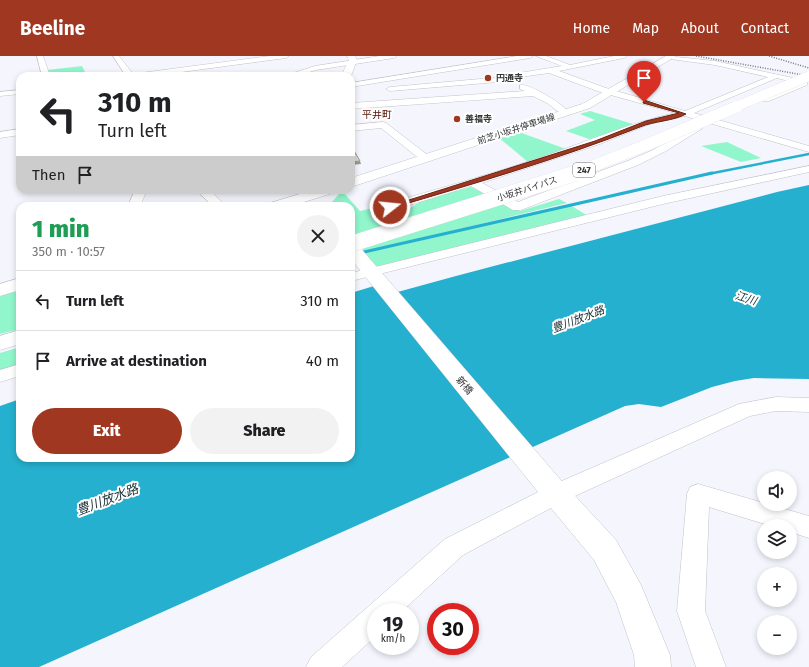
<!DOCTYPE html>
<html lang="en">
<head>
<meta charset="utf-8">
<style>
  body { margin:0; font-family:"Fira Sans","Noto Sans JP",sans-serif; background:#f2f2f2; color:#202124; height:100vh; display:flex; flex-direction:column; font-size:15px; white-space:nowrap }
  * { box-sizing:border-box; margin:0 }
  p { font-size:13px; color:#757577 }
  .icon { flex:none; width:22px; height:22px; fill:none; stroke:currentColor; stroke-width:2; stroke-linecap:round; stroke-linejoin:round }
  .map { position:relative; flex:1; overflow:hidden }
  .side { position:absolute; left:16px; top:146px; width:339px; height:260px; display:flex; flex-direction:column; background:#fff; border-radius:12px; box-shadow:0 2px 6px #0003 }
  .side>* { flex:none }
  .banner { position:absolute; left:16px; top:16px; width:339px; height:122px; border-radius:12px; box-shadow:0 2px 6px #0003; background:#fff; color:#202124; overflow:hidden }
  .controls { position:absolute; left:757px; top:415px; display:grid; gap:8px }
  .controls a { display:grid; place-items:center; width:40px; height:40px; border-radius:50%; background:#fff; box-shadow:0 2px 6px #0003; font-size:20px }
  .speed { position:absolute; left:367px; top:547px; display:flex; gap:8px; font-size:20px; font-weight:700; text-align:center }
  .speed>* { display:grid; place-content:center; width:52px; height:52px; border-radius:50%; background:#fff; box-shadow:0 2px 6px #0003; line-height:1 }
  .speed small { font-size:10px; font-weight:400 }
  .speed .limit { border:6px solid #d22; background:#fff; color:#111 }
  .pin { position:absolute; display:grid; place-items:center; width:34px; height:34px; color:#fff; margin:-41px -17px; border-radius:50% 50% 50% 0; rotate:-45deg; box-shadow:0 0 4px #0007 }
  .pin .icon { rotate:45deg }
  .me { position:absolute; width:44px; margin:-22px; rotate:74deg; stroke-linejoin:round; filter:drop-shadow(0 0 3px #0008) }
  .turn { display:flex; align-items:center; gap:14px; height:84px; padding:0 16px; font-size:18px }
  .turn .icon { width:52px; height:52px; stroke-width:2.5 }
  .turn b { display:block; font-size:28px; line-height:34px }
  .then { display:flex; align-items:center; height:38px; padding:0 16px; background:#0003; gap:8px; font-size:15px }
  .round { display:grid; place-items:center; flex:none; width:42px; height:42px; border-radius:21px; background:#f2f2f2 }
  .overview { display:flex; align-items:center; justify-content:space-between; height:68px; padding:0 16px }
  h1 { font-size:24px; font-weight:800; line-height:30px; color:#1e9e55 }
  .action { display:flex; gap:8px; margin-top:auto; padding:8px 16px }
  .action a { flex:1; height:46px; border-radius:24px; background:#a03721; color:#fff; font-size:16px; font-weight:800; line-height:46px; text-align:center }
  .action a+a { background:#f2f2f2; color:#202124 }
  ul { padding:0; list-style:none }
  li { display:flex; align-items:center; gap:12px; height:60px; padding:0 16px; border-top:1px solid #e0e0e0 }
  li div { flex:1 }
  li b { display:block; font-size:15px }
  li em { font-style:normal }
  header { display:flex; align-items:center; gap:24px; box-sizing:border-box; height:56px; padding:0 20px; background:#a03721; color:#fff }
  header strong { font-size:19px }
  nav { display:flex; gap:22px; margin-inline-start:auto; font-size:14px }
  .map>svg:first-child { display:block }
  .green { fill:#91f6cc }
  .water { fill:#24b0ce }
  .lines { fill:none; stroke-linecap:round; stroke-linejoin:round }
  .stream-far1 { stroke:#24b0ce; stroke-width:2.5 }
  .stream { stroke:#24b0ce; stroke-width:3 }
  .minor-casing { stroke:#c1c3cb; stroke-width:1 }
  .tertiary-casing { stroke:#c1c3cb; stroke-width:1 }
  .secondary-casing { stroke:#c1c3cb; stroke-width:1 }
  .trunk-casing { stroke:#c1c3cb; stroke-width:1 }
  .minor { fill:#fff; fill-rule:evenodd }
  .tertiary { fill:#fff; fill-rule:evenodd }
  .secondary { fill:#fff; fill-rule:evenodd }
  .trunk { fill:#fff; fill-rule:evenodd }
  .rail { stroke:#7a7b80; stroke-width:1.5; stroke-dasharray:1 1.5; stroke-linecap:butt }
  .trunk-bridge-far2-casing { stroke:#c1c3cb; stroke-width:10; stroke-linecap:butt }
  .trunk-bridge-far1-casing { stroke:#c1c3cb; stroke-width:12; stroke-linecap:butt }
  .trunk-bridge-casing { stroke:#c1c3cb; stroke-width:16; stroke-linecap:butt }
  .trunk-bridge-far2 { stroke:#fff; stroke-width:10 }
  .trunk-bridge-far1 { stroke:#fff; stroke-width:12 }
  .trunk-bridge { stroke:#fff; stroke-width:16 }
  .shaded-wall { fill:#9c9894 }
  .building { fill:#dfd9d3; stroke:#9c9894 }
  .route { fill:#a03721; stroke:#682415 }
  .poi-dot { fill:#a03721; stroke:#fff; stroke-width:1.5 }
  .labels { text-anchor:middle; stroke-width:4; stroke-linejoin:round; paint-order:stroke }
  .far-poi-label { font-size:9px; font-weight:bold; fill:#353639; stroke:#fff; text-anchor:start }
  .far-street-label { font-size:9px; fill:#353639; stroke:#fff }
  .shield { fill:#fff; stroke:#727274; stroke-width:1 }
  .shield-label { font-size:9px; font-weight:bold; fill:#353639 }
  .far-quarter-label { font-size:10px; fill:#531104; stroke:#fff }
  .street-label { font-size:10px; fill:#353639; stroke:#fff }
  .water-label { font-size:11px; font-style:italic; fill:#182e34; stroke:#fff }
  .near-water-label { font-size:13px; font-style:italic; fill:#182e34; stroke:#fff }
</style>
</head>
<body>
<header>
<strong>Beeline</strong>
<nav><a>Home</a><a>Map</a><a>About</a><a>Contact</a></nav>
</header>
<div class="map">
<svg width="809" height="611" viewBox="0 0 809 611">
  <rect width="100%" height="100%" fill="#f4f5fd"/>
  <!-- green -->
  <g class="green">
    <polygon points="82,10 85,16 49,20 47,14"/>
    <polygon points="590,55 633,68 592,84 566,75 595,64 580,58"/>
    <polygon points="516,75 566,93 528,106 498,81"/>
    <polygon points="727,86 761,102 741,106 701,90"/>
    <polygon points="471,131 520,155 559,143 567,147 377,193 378,194 393,191 570,149 588,160 380,211 376,211 351,178 351,150 329,149 340,137 343,136 360,155 382,150 391,157 412,151 424,143"/>
    <polygon points="20,232 20,273 0,278 0,238"/>
    <polygon points="20,291 20,311 0,317 0,297"/>
  </g>
  <!-- water -->
  <polygon class="water" points="809,129 809,323 754,322 735,325 712,331 661,351 639,348 625,350 39,611 0,611 0,350 20,343 20,402 351,402 351,237 374,230 383,240 456,220 777,136"/>
  <g class="lines">
    <!-- stream-far1 -->
    <polyline class="stream-far1" points="708,118 809,98"/>
    <!-- stream -->
    <polyline class="stream" points="351,199 712,117"/>
    <defs>
      <g id="minor">
        <polygon points="37,0 43,0 50,20 42,20"/>
        <polygon points="113,0 119,0 133,18 270,0 289,0 286,2 152,20 126,20"/>
        <polygon points="380,0 397,0 394,2 316,14 296,20 284,20 315,10"/>
        <polygon points="517,0 533,0 530,2 351,31 351,27"/>
        <path d="M536 0H546L570 9 614 0H627L624 2 559 15 606 32 685 55 768 21 715 9 670 3 668 2 667 0 715 5 807 25V29L769 45H763L762 43 763 41 796 27 777 22 694 57 809 90V96L685 60 650 68 600 88 482 127 518 146 630 104 653 94 695 70 698 69 703 72 666 95 638 109 521 154H513L471 130 394 154H386L384 151 386 148C438 133 491 118 542 101 586 86 629 67 675 57L600 36 549 17 513 22V25H510L390 35 386 33 390 31 503 21 507 19 562 10Z"/>
        <path d="M520 29C530 27 564 49 570 57L569 59H563L547 47 533 40 351 53V47L525 35 520 33Z"/>
        <polygon points="20,34 20,38 0,40 0,36"/>
        <polygon points="383,66 386,67 429,100 430,102 429,104 421,104 381,72 351,75 351,69"/>
        <polygon points="20,73 20,79 0,82 0,76"/>
        <polygon points="809,110 809,116 663,148 351,225 351,217 663,140"/>
        <polygon points="135,134 147,134 140,150 128,150"/>
        <polygon points="196,134 209,134 226,150 213,150"/>
        <polygon points="20,308 20,320 0,326 0,314"/>
        <polygon points="776,341 809,342 809,356 776,355 750,360 564,445 463,499 401,556 376,556 376,580 342,611 306,611 311,601 445,483 548,431 739,348"/>
        <polygon points="698,428 809,460 809,482 790,476 790,470 771,470 709,451 705,555 726,611 696,611 677,555 687,438 690,431"/>
      </g>
      <polygon id="tertiary" points="347,0 355,0 357,4 351,20 341,20 349,4"/>
      <g id="secondary">
        <polygon points="666,0 676,0 590,52 351,131 351,122 582,48"/>
        <polygon points="313,134 335,134 333,137 291,150 267,150 270,147"/>
        <polygon points="351,187 357,188 566,430 616,484 641,529 670,599 671,611 635,611 634,599 616,546 594,504 546,446 351,203"/>
        <polygon points="20,222 20,234 0,240 0,228"/>
      </g>
      <polygon id="trunk" points="20,274 20,288 0,294 0,280"/>
    </defs>
    <!-- minor casing -->
    <use href="#minor" class="minor-casing"/>
    <!-- tertiary casing -->
    <use href="#tertiary" class="tertiary-casing"/>
    <!-- secondary casing -->
    <use href="#secondary" class="secondary-casing"/>
    <!-- trunk casing -->
    <use href="#trunk" class="trunk-casing"/>
    <!-- minor -->
    <use href="#minor" class="minor"/>
    <!-- tertiary -->
    <use href="#tertiary" class="tertiary"/>
    <!-- secondary -->
    <use href="#secondary" class="secondary"/>
    <!-- trunk -->
    <use href="#trunk" class="trunk"/>
    <!-- rail -->
    <g class="rail">
      <polyline points="696,0 809,20"/>
      <polyline points="769,0 809,12"/>
    </g>
    <defs>
      <polyline id="trunk-bridge-far2" points="733,52 809,20"/>
      <polyline id="trunk-bridge-far1" points="573,118 644,90 736,51"/>
      <polyline id="trunk-bridge" points="351,188 576,117"/>
    </defs>
    <!-- trunk-bridge-far2 casing -->
    <use href="#trunk-bridge-far2" class="trunk-bridge-far2-casing"/>
    <!-- trunk-bridge-far1 casing -->
    <use href="#trunk-bridge-far1" class="trunk-bridge-far1-casing"/>
    <!-- trunk-bridge casing -->
    <use href="#trunk-bridge" class="trunk-bridge-casing"/>
    <!-- trunk-bridge-far2 -->
    <use href="#trunk-bridge-far2" class="trunk-bridge-far2"/>
    <!-- trunk-bridge-far1 -->
    <use href="#trunk-bridge-far1" class="trunk-bridge-far1"/>
    <!-- trunk-bridge -->
    <use href="#trunk-bridge" class="trunk-bridge"/>
  </g>
  <!-- shaded-wall -->
  <polygon class="shaded-wall" points="360,105 361,108 351,109 351,106"/>
  <!-- building -->
  <polygon class="building" points="351,93 353,93 360,105 351,106"/>
  <!-- route -->
  <path class="route" d="M644 44 686 58C674 65 654 65 640 71 559 103 476 127 392 152L387 151 595 85 646 65 679 57 643 47Z"/>
  <!-- markers -->
  <g class="poi-dot">
    <circle cx="488" cy="22" r="4"/>
    <circle cx="457" cy="63" r="4"/>
  </g>
  <g class="labels">
    <!-- far-poi labels -->
    <g class="far-poi-label">
      <text x="496" y="25">円通寺</text>
      <text x="465" y="66">善福寺</text>
    </g>
    <!-- far-street labels -->
    <g class="far-street-label">
      <text transform="translate(516 73) rotate(-18)" y="3">前芝小坂井停車場線</text>
      <text transform="translate(527 133) rotate(-18)" y="3">小坂井バイパス</text>
    </g>
    <!-- shield labels -->
    <rect class="shield" x="573" y="107" width="22" height="14" rx="3"/>
    <g class="shield-label">
      <text x="584" y="117">247</text>
    </g>
    <!-- far-quarter labels -->
    <g class="far-quarter-label">
      <text x="377" y="62">平井町</text>
    </g>
    <!-- street labels -->
    <g class="street-label">
      <text transform="translate(465 329) rotate(50)" y="4">新橋</text>
    </g>
    <!-- water labels -->
    <g class="water-label">
      <text transform="translate(746 242) rotate(17)" y="4">江川</text>
      <text transform="translate(578 263) rotate(-21)" y="4">豊川放水路</text>
    </g>
    <!-- near-water labels -->
    <g class="near-water-label">
      <text transform="translate(107 443) rotate(-21)" y="5">豊川放水路</text>
    </g>
  </g>
</svg>
<div class="controls">
<a><svg class="icon" aria-label="sound" viewBox="0 0 24 24"><path d="M4 9h4l5-4v14l-5-4H4zM17 9q2 3 0 6"/></svg></a>
<a><svg class="icon" aria-label="layers" viewBox="0 0 24 24"><path d="M12 4l9 5-9 5-9-5zM3 14l9 5 9-5"/></svg></a>
<a>+</a>
<a>−</a>
</div>
<div class="speed"><div>19<small>km/h</small></div><div class="limit">30</div></div>
<div class="pin" style="left:644px;top:46px;background:#d93025"><svg class="icon" aria-label="arrive" viewBox="0 0 24 24"><path d="M6 21V4h12l-3 4 3 4H6"/></svg></div>
<svg class="me" style="left:390px;top:151px" viewBox="-20 -20 40 40"><circle r="17" fill="#a03721" stroke="#fff" stroke-width="3"/><path d="M0-11L8 9 0 5-8 9z" fill="#fff"/></svg>
<div class="banner">
<div class="turn"><svg class="icon" aria-label="left" viewBox="0 0 24 24"><path d="M17 20v-9H6M10 6l-5 5 5 5"/></svg><div><b>310 m</b>Turn left</div></div>
<div class="then">Then<svg class="icon" aria-label="arrive" viewBox="0 0 24 24"><path d="M6 21V4h12l-3 4 3 4H6"/></svg></div>
</div>
<section class="side">
<div class="overview"><div><h1>1 min</h1><p>350 m · 10:57</p></div><a class="round"><svg class="icon" aria-label="close" viewBox="0 0 24 24"><path d="M6 6l12 12M18 6L6 18"/></svg></a></div>
<ul>
<li><svg class="icon" aria-label="left" viewBox="0 0 24 24"><path d="M17 20v-9H6M10 6l-5 5 5 5"/></svg><div><b>Turn left</b></div><em>310 m</em></li>
<li><svg class="icon" aria-label="arrive" viewBox="0 0 24 24"><path d="M6 21V4h12l-3 4 3 4H6"/></svg><div><b>Arrive at destination</b></div><em>40 m</em></li>
</ul>
<div class="action"><a>Exit</a><a>Share</a></div>
</section>
</div>
</body>
</html>
